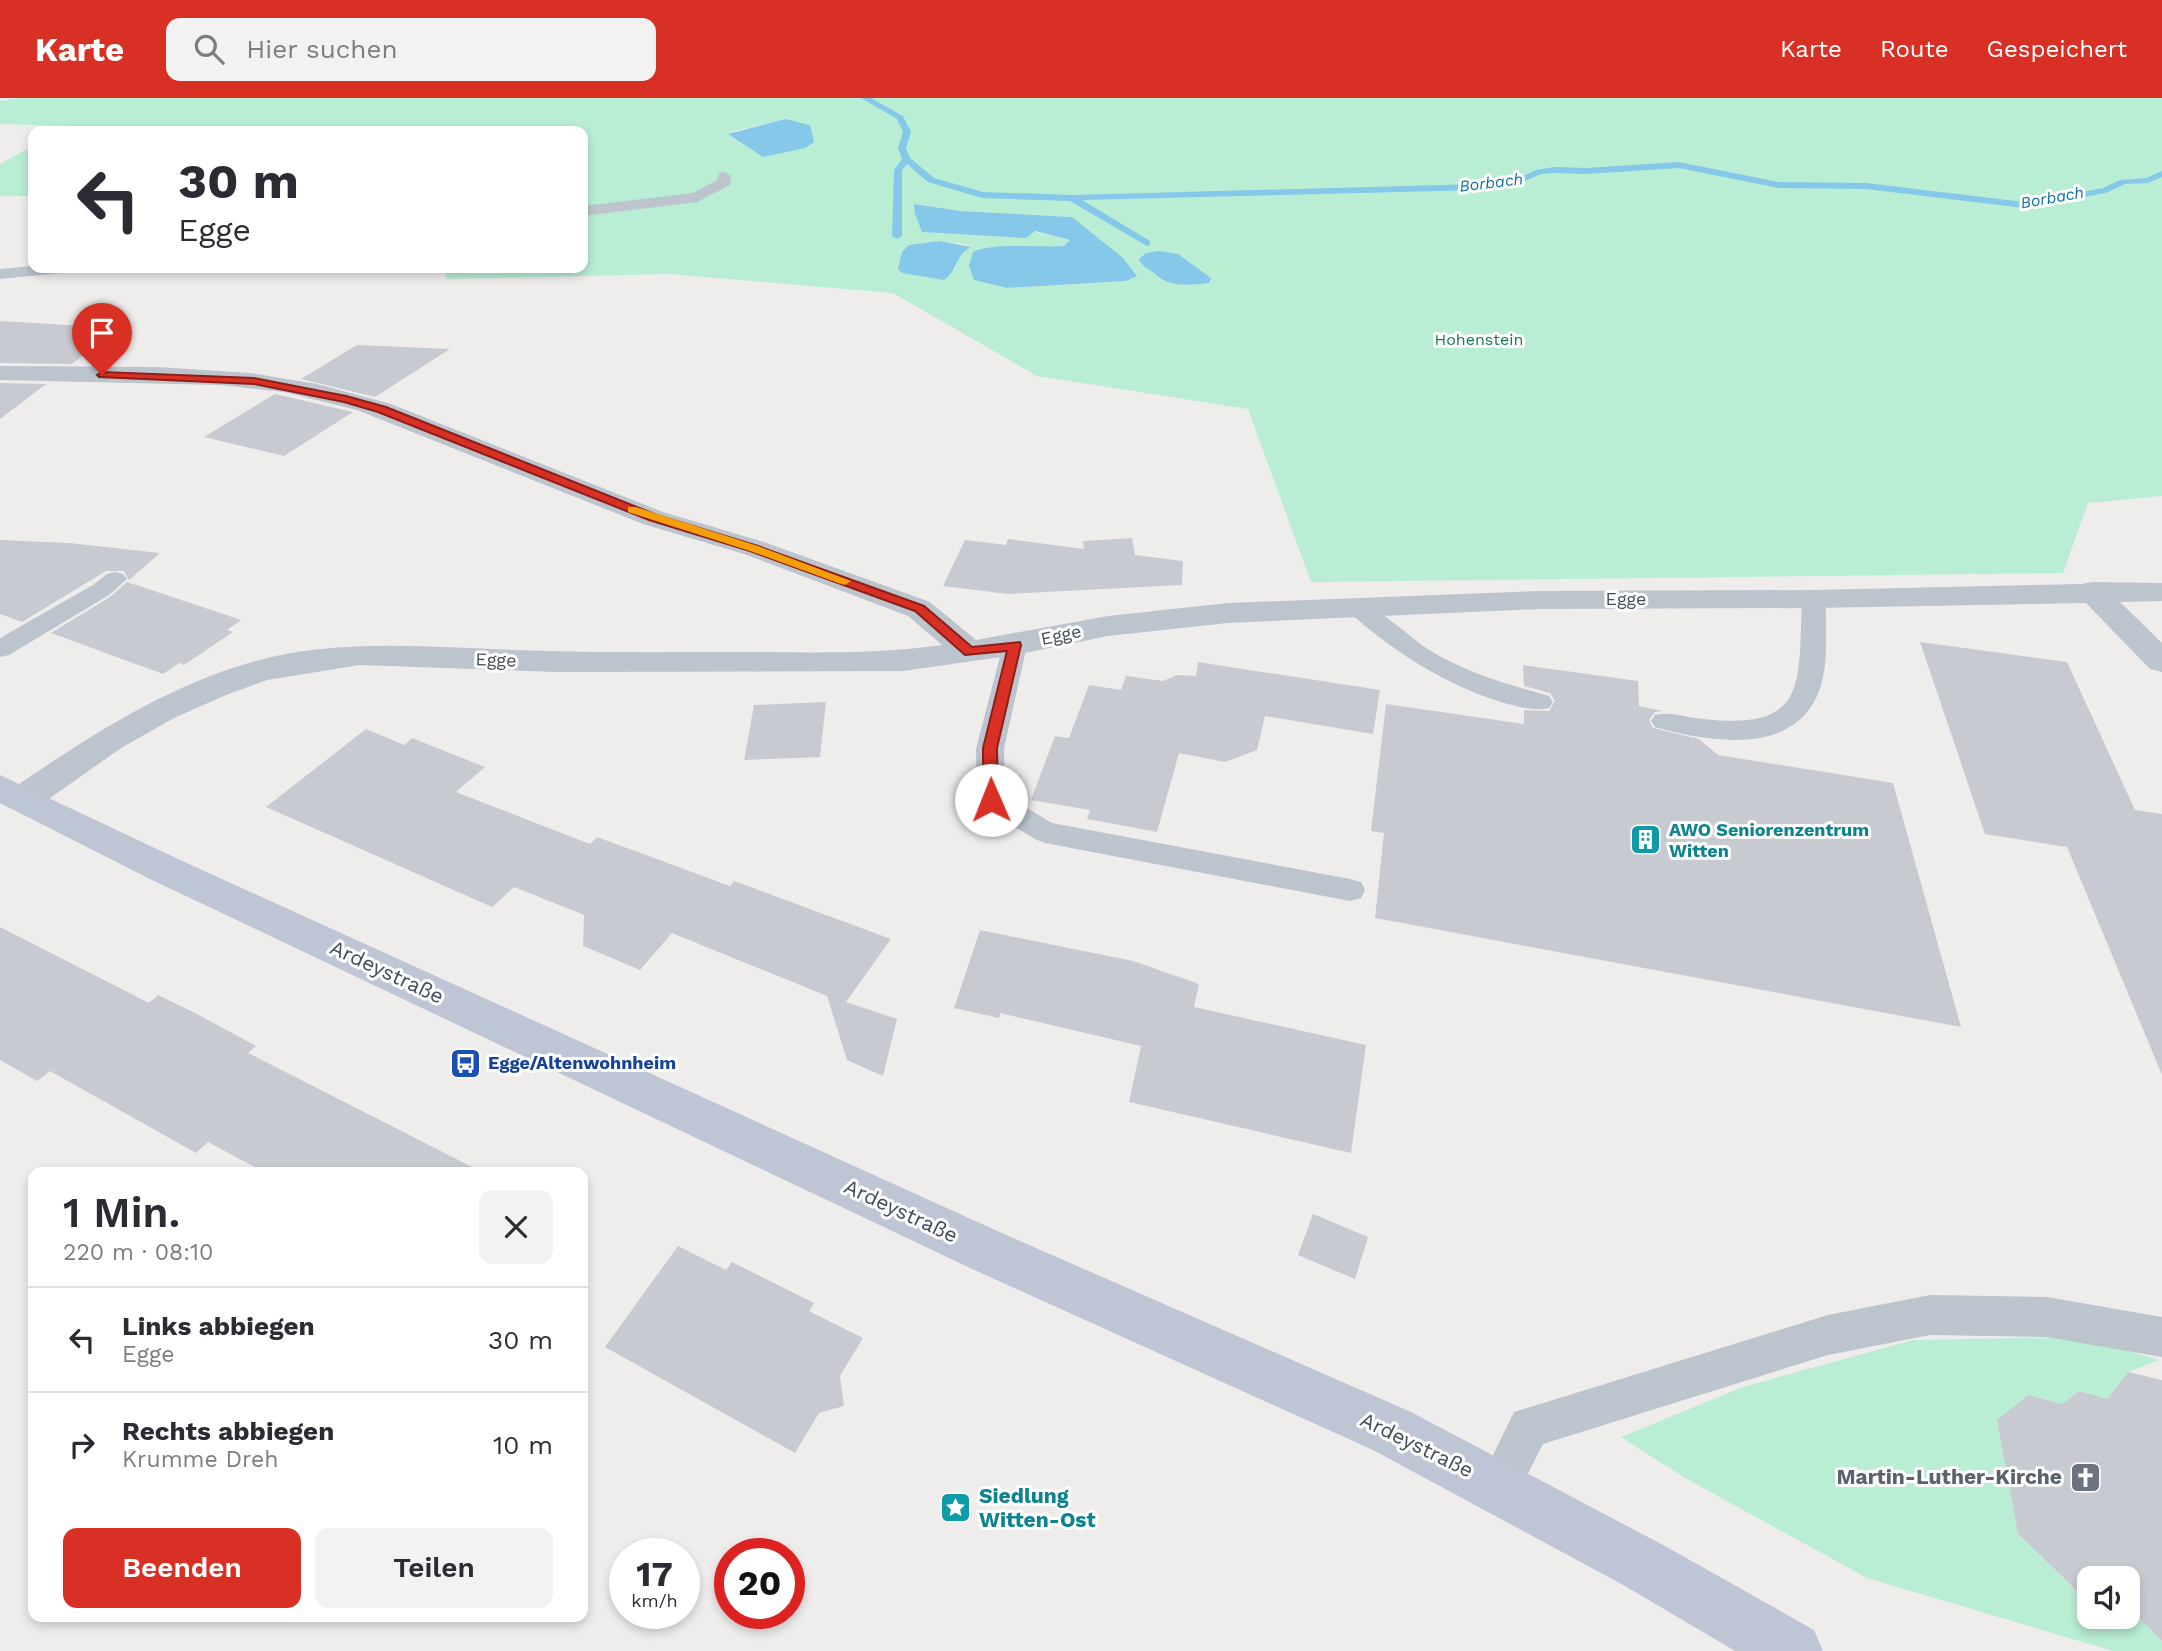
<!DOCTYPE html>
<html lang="de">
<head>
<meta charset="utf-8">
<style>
  body { margin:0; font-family:"Work Sans",sans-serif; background:#f2f2f3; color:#2b2b33; height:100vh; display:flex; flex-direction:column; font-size:26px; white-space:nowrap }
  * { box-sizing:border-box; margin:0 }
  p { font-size:23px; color:#7c7c81 }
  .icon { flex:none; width:38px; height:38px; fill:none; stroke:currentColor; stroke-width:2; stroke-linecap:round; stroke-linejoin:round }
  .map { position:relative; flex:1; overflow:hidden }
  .sheet { position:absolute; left:28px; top:1069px; width:560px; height:455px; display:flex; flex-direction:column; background:#fff; border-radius:14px; box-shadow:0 4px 10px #0003 }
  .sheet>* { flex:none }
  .banner { position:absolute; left:28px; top:28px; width:560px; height:147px; border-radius:14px; box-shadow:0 4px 10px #0003; background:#fff; color:#2b2b33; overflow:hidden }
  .tools { position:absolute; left:2077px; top:1468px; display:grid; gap:14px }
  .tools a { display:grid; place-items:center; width:63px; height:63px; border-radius:14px; background:#fff; box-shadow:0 4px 10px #0003; font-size:35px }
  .speed { position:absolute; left:609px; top:1440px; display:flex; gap:14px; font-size:35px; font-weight:700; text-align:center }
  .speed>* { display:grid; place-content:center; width:91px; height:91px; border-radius:50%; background:#fff; box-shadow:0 4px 10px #0003; line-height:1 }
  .speed small { font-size:18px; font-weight:400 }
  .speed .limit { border:10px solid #d22; background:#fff; color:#111 }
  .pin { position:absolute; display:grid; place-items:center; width:60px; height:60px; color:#fff; margin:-72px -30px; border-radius:50% 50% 50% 0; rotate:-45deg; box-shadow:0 0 7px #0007 }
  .pin .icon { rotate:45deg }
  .me { position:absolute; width:77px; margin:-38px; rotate:359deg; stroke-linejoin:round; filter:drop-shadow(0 0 5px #0008) }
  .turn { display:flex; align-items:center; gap:24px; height:147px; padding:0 35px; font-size:32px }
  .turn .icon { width:91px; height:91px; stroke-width:2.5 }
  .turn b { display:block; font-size:49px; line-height:60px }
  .round { display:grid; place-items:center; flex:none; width:74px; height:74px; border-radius:14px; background:#f2f2f3 }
  .head { display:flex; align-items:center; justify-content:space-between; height:119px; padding:0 35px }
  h1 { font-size:42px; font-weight:600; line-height:52px }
  .cta { display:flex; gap:14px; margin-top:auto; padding:14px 35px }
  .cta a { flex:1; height:80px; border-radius:14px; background:#d93025; color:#fff; font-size:28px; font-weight:600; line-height:80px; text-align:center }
  .cta a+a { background:#f2f2f3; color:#2b2b33 }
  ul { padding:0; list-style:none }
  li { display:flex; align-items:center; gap:21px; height:105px; padding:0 35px; border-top:2px solid #e1e1e2 }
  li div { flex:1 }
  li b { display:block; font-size:26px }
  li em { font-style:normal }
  header { display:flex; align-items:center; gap:42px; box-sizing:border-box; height:98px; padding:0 35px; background:#d93025; color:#fff }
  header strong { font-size:33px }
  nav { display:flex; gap:38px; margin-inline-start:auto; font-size:24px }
  .search { width:490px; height:63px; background:#f2f2f3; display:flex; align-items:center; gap:18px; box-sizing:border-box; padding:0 24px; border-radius:14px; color:#7c7c81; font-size:26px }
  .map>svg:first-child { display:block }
  .green { fill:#b9edd4; fill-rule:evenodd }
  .water { fill:#86c8ea }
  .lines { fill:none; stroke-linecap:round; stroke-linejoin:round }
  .stream { fill:#86c8ea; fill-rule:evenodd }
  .building { fill:#c8cad2 }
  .service { fill:#bcc4ce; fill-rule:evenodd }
  .minor { fill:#bcc4ce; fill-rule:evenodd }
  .secondary { fill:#bec6d5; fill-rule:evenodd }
  .route { fill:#d93025; stroke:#8d1f18; stroke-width:2 }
  .slow { fill:#f59e0b }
  .labels { text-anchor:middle; stroke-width:6; stroke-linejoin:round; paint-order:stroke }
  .far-water-label { font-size:16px; font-style:italic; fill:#0e6fa2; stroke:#fff }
  .far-park-label { font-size:16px; fill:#177855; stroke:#fff }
  .street-label { font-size:18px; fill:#444c59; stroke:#fff }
  .culture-label { font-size:18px; font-weight:bold; fill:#0d838f; stroke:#fff; text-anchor:start }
  .transit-label { font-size:18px; font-weight:bold; fill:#164399; stroke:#fff; text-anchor:start }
  .near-street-label { font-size:21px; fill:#444c59; stroke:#fff }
  .near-worship-label { font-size:21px; font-weight:bold; fill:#5b616d; stroke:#fff; text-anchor:end }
  .near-culture-label { font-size:21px; font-weight:bold; fill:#0d838f; stroke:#fff; text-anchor:start }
</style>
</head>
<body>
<header>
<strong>Karte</strong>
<div class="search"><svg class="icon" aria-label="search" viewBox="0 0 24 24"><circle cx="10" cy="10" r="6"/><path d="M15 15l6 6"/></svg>Hier suchen</div>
<nav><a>Karte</a><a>Route</a><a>Gespeichert</a></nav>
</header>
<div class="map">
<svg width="2162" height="1553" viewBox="0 0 2162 1553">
  <rect width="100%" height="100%" fill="#efecec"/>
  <!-- green -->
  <g class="green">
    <path d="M20 0H2162V398L2088 405 2063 475 1311 484 1248 311 1037 278 893 195 669 176 447 181 444 170H583V33H59L68 28 0 26V3ZM785 21 810 36H729L735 33ZM915 106 961 113 1072 119 1136 178 1126 183 1007 190 974 182 1037 150 1065 148 1070 142ZM940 143 964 146 970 149 958 158 955 172 909 147Z"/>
    <polygon points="33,48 33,98 0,98 0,66"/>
    <polygon points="2080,1239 2159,1262 2128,1274 2122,1282 2131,1307 2079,1293 2062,1306 2028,1297 1997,1322 2018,1436 2089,1506 2090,1519 2128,1519 2128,1508 2162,1543 2162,1553 2113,1553 1867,1480 1685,1380 1621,1339 1743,1289 1913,1242"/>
  </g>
  <!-- water -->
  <g class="water">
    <polygon points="785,21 810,27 814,44 805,50 763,59 728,36"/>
    <path d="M914 106 961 113 1072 119 1123 160 1137 178 1126 183 1007 190 974 182 969 168 973 154C993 144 1039 150 1064 148L1070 142 1035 133 1026 140 922 134 915 116Z"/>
    <path d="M940 143 971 149C953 159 959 172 944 182L902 175 898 171 902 154 909 147Z"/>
    <path d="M1159 153 1178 156 1211 180 1209 185C1189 187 1170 190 1155 176 1149 170 1142 170 1139 161L1146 155Z"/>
  </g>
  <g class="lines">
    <!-- stream -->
    <polygon class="stream" points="861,0 871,0 903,18 911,34 906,50 910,60 934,80 983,94 1072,97 1479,86 1512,83 1536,72 1554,69 1586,70 1679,64 1779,84 1866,85 2024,104 2103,90 2120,82 2146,80 2162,73 2162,79 2148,85 2125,86 2106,95 2024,110 1866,91 1779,90 1679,70 1586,76 1554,75 1541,76 1514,88 1479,92 1082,102 1150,143 1150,147 1147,148 1070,103 982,100 928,84 907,66 902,72 902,138 897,141 892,138 894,72 902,61 898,50 903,34 897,21"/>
  </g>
  <!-- building -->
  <g class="building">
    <polygon points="0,223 118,230 72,266 0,265"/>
    <polygon points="357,247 450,251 375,299 301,281"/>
    <polygon points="0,285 46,286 0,321"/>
    <polygon points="275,296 353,314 284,358 204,339"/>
    <polygon points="1132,440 1135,457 1183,463 1182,487 1008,496 943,488 965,442 1006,447 1008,441 1084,451 1083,443"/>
    <polygon points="0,442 69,445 160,455 129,482 124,473 106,473 22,524 0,516"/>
    <polygon points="127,484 241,522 227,532 233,534 184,567 179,565 163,576 51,535 110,499"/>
    <polygon points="1920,544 2067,564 2135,712 2162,716 2162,977 2067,749 1985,736"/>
    <polygon points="1198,564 1380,592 1373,636 1265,618 1257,652 1225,664 1179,655 1157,734 1087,721 1090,712 1031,702 1055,638 1069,640 1089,587 1121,592 1126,578 1163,583 1177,577 1196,578"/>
    <polygon points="1523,567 1638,583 1639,608 1663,613 1655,614 1649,622 1653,630 1699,641 1718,657 1893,685 1961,929 1375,820 1384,735 1371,733 1386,606 1524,626 1524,612 1549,613 1555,603 1550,595 1524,588"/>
    <polygon points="826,604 820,659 744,662 754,607"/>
    <polygon points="366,631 404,647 412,640 485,669 456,694 590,746 597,739 730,788 734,783 891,841 846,904 897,921 883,978 847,962 827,898 672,835 640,872 583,848 584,817 514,789 492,809 266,709"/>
    <polygon points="0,829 149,905 158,897 195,915 256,948 248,955 482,1074 264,1074 208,1044 196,1055 50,973 37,983 0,962"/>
    <polygon points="980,832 1133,863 1199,886 1194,909 1366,947 1351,1055 1129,1004 1141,948 1000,915 999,920 954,910"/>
    <polygon points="1313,1116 1368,1139 1355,1181 1298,1157"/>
    <polygon points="678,1148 726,1172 732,1164 814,1205 809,1213 863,1240 840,1278 844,1308 819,1315 795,1355 605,1249"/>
    <polygon points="2128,1274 2162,1282 2162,1543 2128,1508 2128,1480 2102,1480 2090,1467 2090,1506 2018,1436 1997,1322 2028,1297 2062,1306 2079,1293 2108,1301"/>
  </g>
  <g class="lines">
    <!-- service -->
    <g class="service">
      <polygon points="724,74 731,78 730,87 697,104 583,118 583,108 693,95 717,82 719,75"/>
      <polygon points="33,168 33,170 69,170 61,175 0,181 0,171"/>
      <polygon points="115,474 123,476 127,481 109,497 9,557 0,559 0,540 93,487 107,476"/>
      <path d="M1814 494 1822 496 1826 501C1825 529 1829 560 1821 587 1800 659 1711 645 1655 629L1651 623 1655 617C1670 613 1687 620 1703 621 1809 633 1798 586 1802 501L1806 496Z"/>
      <path d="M1359 504C1379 509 1411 541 1431 553 1469 576 1507 586 1549 598L1553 604 1549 610C1534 614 1516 608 1501 604 1444 586 1396 555 1351 516L1347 511 1351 506Z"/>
      <polygon points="1015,539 1024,541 1027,547 1004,651 1005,697 1052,725 1350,781 1361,784 1365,792 1361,800 1350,803 1045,745 1035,741 981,709 977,702 976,651 1003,547 1006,541"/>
      <polygon points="1930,1197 2047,1199 2162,1219 2162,1259 2047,1239 1930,1237 1828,1257 1543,1346 1514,1403 1499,1409 1484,1403 1478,1388 1514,1314 1828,1217"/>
    </g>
    <!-- minor -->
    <path class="minor" d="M0 268 157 269 251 275 317 286 391 306 663 414 764 444 930 504 976 542 1108 518 1228 505 1539 493 1814 492 2082 486 2092 484 2162 485V503L2120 504 2162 545V574L2150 571 2086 505 1814 510 1539 511 1228 525 1108 538 1015 557 903 573 556 574 360 567 267 582 226 597 174 620 121 650 36 710 23 714 10 710 5 701 10 692C87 640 162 590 252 564 335 540 429 549 515 552 588 555 663 554 736 554 805 554 874 557 942 547L908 518 744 456 643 426 357 312 284 294 220 287 0 282Z"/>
    <!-- secondary -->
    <polygon class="secondary" points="0,677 178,761 1004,1136 1411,1314 1665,1448 1814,1532 1823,1553 1735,1553 1625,1488 1373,1352 970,1170 150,781 0,705"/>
  </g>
  <!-- route -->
  <polygon class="route" points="102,274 254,280 346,298 386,309 657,417 758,448 924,508 972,549 1020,544 1021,547 997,650 998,702 991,707 983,702 983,650 1007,553 965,557 915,513 750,453 649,422 378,314 344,304 254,286 99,279 97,277"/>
  <!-- slow -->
  <polygon class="slow" points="628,409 636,409 758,448 851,483 845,487 841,486 750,453 628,414"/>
  <!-- icons -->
  <defs>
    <symbol id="building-square" viewBox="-11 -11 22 22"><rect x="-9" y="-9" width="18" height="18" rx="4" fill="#0f9aa8" stroke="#fff"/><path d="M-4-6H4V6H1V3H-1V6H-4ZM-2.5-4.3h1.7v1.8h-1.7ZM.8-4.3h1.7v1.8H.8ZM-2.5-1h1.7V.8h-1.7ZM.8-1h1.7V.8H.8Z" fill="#fff"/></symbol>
    <symbol id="bus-square" viewBox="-11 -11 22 22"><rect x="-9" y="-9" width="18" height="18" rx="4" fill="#1a4fb4" stroke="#fff"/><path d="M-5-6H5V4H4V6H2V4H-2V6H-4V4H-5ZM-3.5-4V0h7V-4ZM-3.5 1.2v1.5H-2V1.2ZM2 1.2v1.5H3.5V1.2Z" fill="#fff"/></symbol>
    <symbol id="church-square" viewBox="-11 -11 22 22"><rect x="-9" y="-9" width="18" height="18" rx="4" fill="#6b7280" stroke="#fff"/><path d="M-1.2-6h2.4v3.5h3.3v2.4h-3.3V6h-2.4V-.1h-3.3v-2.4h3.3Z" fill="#fff"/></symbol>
    <symbol id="sight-square" viewBox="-11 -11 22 22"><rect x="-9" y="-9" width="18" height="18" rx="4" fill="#0f9aa8" stroke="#fff"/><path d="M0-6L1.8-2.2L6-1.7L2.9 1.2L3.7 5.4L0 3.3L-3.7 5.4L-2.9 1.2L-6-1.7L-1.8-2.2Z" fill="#fff"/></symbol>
  </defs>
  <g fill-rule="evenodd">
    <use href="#building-square" x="1628" y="724" width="35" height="35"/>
    <use href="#bus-square" x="448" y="948" width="35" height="35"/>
    <use href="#church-square" x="2068" y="1362" width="35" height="35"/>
    <use href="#sight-square" x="938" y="1392" width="35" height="35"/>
  </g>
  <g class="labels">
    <!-- far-water labels -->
    <g class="far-water-label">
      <text transform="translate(1491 84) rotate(-7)" y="6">Borbach</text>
      <text transform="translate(2052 99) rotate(-10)" y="6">Borbach</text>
    </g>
    <!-- far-park labels -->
    <g class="far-park-label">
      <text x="1479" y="247">Hohenstein</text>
    </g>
    <!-- street labels -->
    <g class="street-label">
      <text x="1626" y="507">Egge</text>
      <text transform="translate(1061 537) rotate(-12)" y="6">Egge</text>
      <text transform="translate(496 562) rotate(2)" y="6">Egge</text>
    </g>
    <!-- culture labels -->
    <g class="culture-label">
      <text x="1669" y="738">AWO Seniorenzentrum<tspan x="1669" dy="21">Witten</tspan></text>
    </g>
    <!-- transit labels -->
    <g class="transit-label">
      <text x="488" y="971">Egge/Altenwohnheim</text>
    </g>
    <!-- near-street labels -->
    <g class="near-street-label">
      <text transform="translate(387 874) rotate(25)" y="7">Ardeystraße</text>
      <text transform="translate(901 1113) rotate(25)" y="7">Ardeystraße</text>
      <text transform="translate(1417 1347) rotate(26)" y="7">Ardeystraße</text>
    </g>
    <!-- near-worship labels -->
    <g class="near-worship-label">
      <text x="2062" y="1386">Martin-Luther-Kirche</text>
    </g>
    <!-- near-culture labels -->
    <g class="near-culture-label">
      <text x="979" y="1405">Siedlung<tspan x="979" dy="24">Witten-Ost</tspan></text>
    </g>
  </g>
</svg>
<div class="tools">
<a><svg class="icon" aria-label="sound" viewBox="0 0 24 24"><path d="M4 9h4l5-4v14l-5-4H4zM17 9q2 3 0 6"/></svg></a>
</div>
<div class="speed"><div>17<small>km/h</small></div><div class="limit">20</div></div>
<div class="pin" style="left:102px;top:277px;background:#d93025"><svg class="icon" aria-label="arrive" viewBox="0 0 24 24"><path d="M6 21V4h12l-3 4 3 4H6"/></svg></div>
<svg class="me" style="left:991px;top:702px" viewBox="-20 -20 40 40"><circle r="19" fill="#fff"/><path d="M0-13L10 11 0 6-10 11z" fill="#d93025"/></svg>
<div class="banner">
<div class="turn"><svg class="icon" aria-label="left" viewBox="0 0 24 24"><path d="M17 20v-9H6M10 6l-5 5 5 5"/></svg><div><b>30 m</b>Egge</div></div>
</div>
<section class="sheet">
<div class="head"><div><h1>1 Min.</h1><p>220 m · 08:10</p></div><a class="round"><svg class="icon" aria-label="close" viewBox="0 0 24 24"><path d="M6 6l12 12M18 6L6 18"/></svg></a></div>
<ul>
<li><svg class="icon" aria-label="left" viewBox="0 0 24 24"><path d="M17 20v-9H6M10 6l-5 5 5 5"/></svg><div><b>Links abbiegen</b><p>Egge</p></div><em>30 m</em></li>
<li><svg class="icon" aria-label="right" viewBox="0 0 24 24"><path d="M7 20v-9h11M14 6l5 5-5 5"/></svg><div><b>Rechts abbiegen</b><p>Krumme Dreh</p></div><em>10 m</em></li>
</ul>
<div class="cta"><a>Beenden</a><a>Teilen</a></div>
</section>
</div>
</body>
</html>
